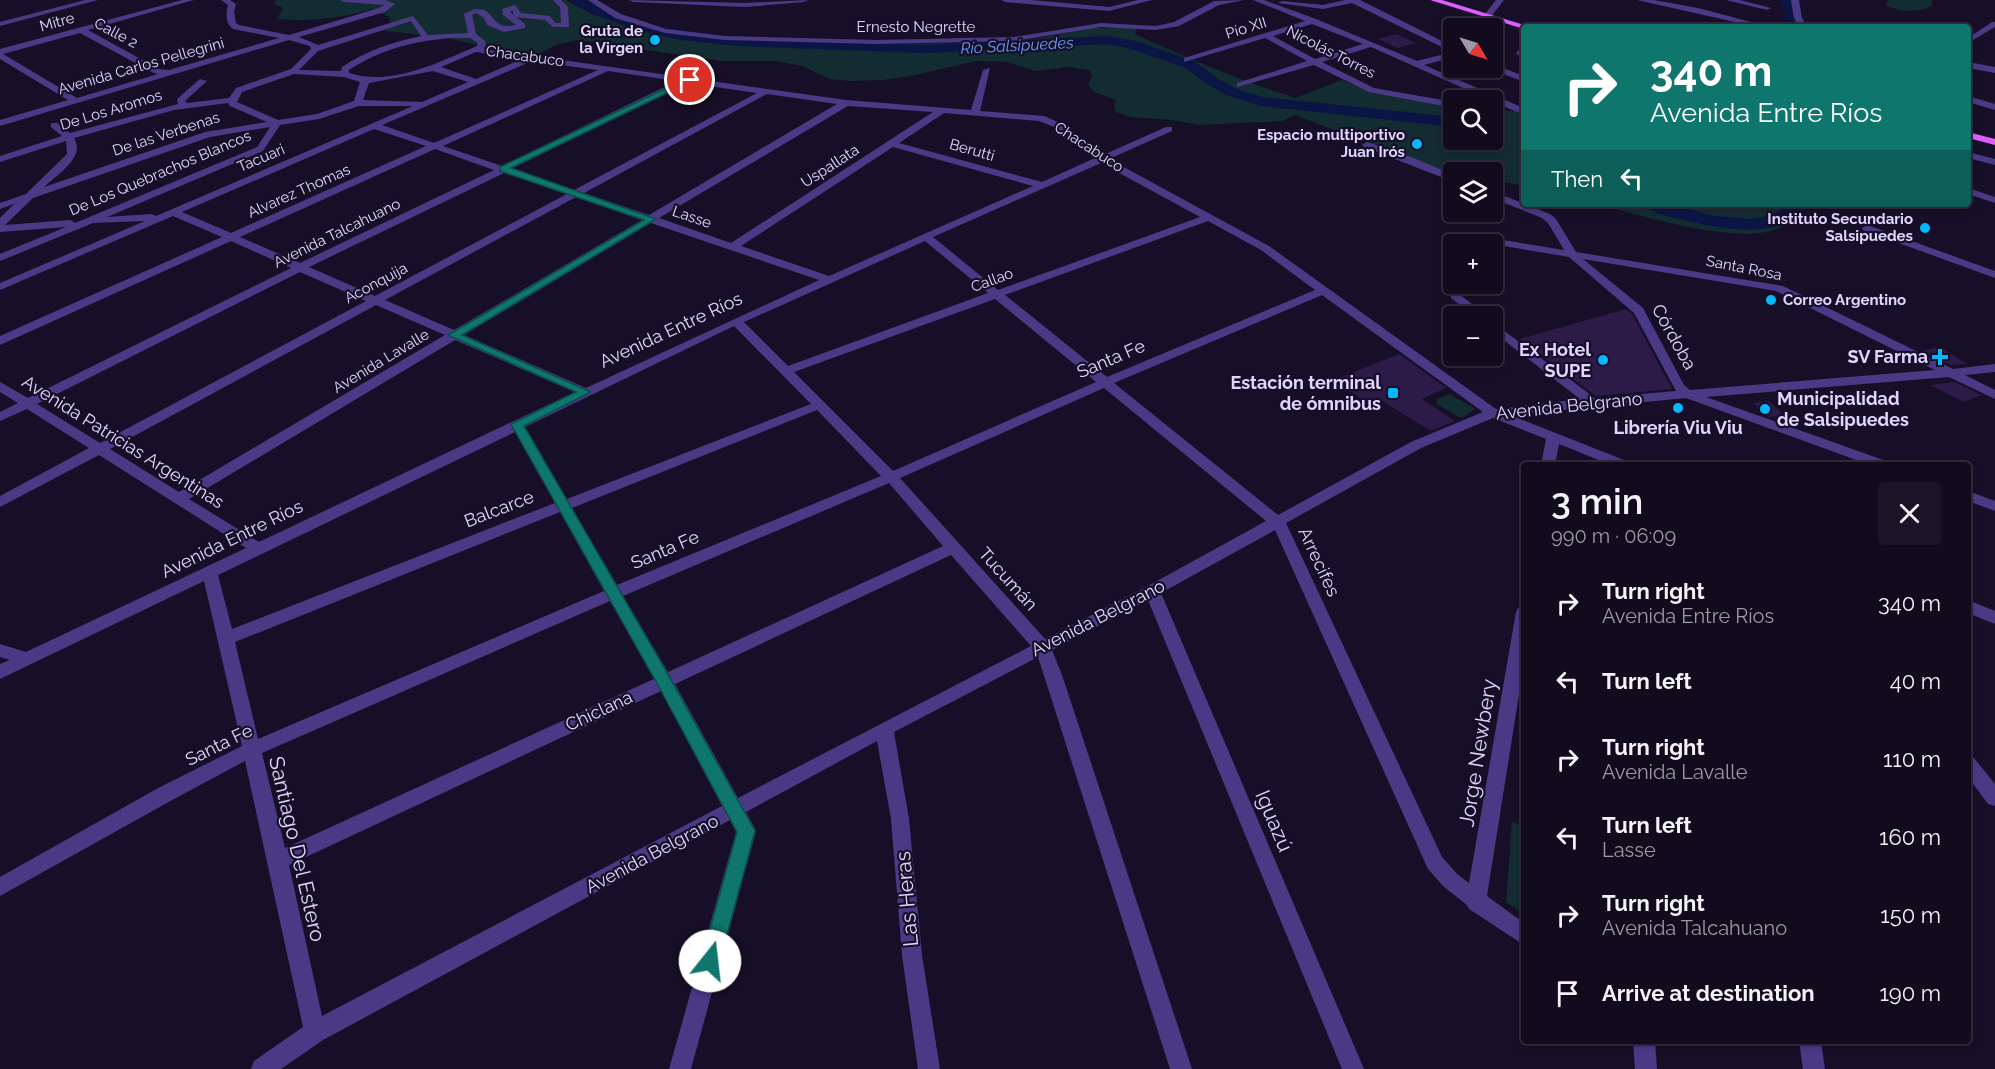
<!DOCTYPE html>
<html lang="en">
<head>
<meta charset="utf-8">
<style>
  body { margin:0; font-family:Raleway,sans-serif; background:#1a1426; color:#f1f3f6; height:100vh; display:flex; flex-direction:column; font-size:22px; white-space:nowrap }
  * { box-sizing:border-box; margin:0 }
  p { font-size:20px; color:#9c9ba4 }
  .icon { flex:none; width:33px; height:33px; fill:none; stroke:currentColor; stroke-width:2; stroke-linecap:round; stroke-linejoin:round }
  .map { position:relative; flex:1; overflow:hidden }
  .drawer { position:absolute; left:1521px; top:462px; width:450px; height:582px; display:flex; flex-direction:column; background:#110b1d; border-radius:6px; box-shadow:0 3px 9px #0003,0 0 0 2px #302b3b }
  .drawer>* { flex:none }
  .banner { position:absolute; left:1521px; top:24px; width:450px; height:183px; border-radius:6px; box-shadow:0 3px 9px #0003,0 0 0 2px #302b3b; background:#0f766e; color:#fff; overflow:hidden }
  .needle { width:39px; rotate:128deg }
  .tools { position:absolute; left:1443px; top:18px; display:grid; gap:12px }
  .tools a { display:grid; place-items:center; width:60px; height:60px; border-radius:6px; background:#110b1d; box-shadow:0 3px 9px #0003,0 0 0 2px #302b3b; font-size:30px }
  .pin { position:absolute; display:grid; place-items:center; width:51px; height:51px; color:#fff; margin:-26px; border:3px solid #fff; border-radius:50%; box-shadow:0 2px 6px #0007 }
  .me { position:absolute; width:66px; margin:-33px; rotate:16deg; stroke-linejoin:round; filter:drop-shadow(0 0 4px #0008) }
  .turn { display:flex; align-items:center; gap:21px; height:126px; padding:0 30px; font-size:27px }
  .turn .icon { width:78px; height:78px; stroke-width:2.5 }
  .turn b { display:block; font-size:42px; line-height:51px }
  .then { display:flex; align-items:center; height:57px; padding:0 30px; background:#0003; gap:12px; font-size:22px }
  .round { display:grid; place-items:center; flex:none; width:63px; height:63px; border-radius:6px; background:#1a1426 }
  .head { display:flex; align-items:center; justify-content:space-between; height:102px; padding:0 30px }
  h1 { font-size:36px; font-weight:600; line-height:45px }
  ul { padding:0; list-style:none }
  li { display:flex; align-items:center; gap:18px; height:78px; padding:0 30px }
  li div { flex:1 }
  li b { display:block; font-size:22px }
  li em { font-style:normal }
  .map>svg:first-child { display:block }
  .green { fill:#122c31 }
  .lines { fill:none; stroke-linecap:round; stroke-linejoin:round }
  .river { fill:#0a1545; fill-rule:evenodd }
  .building { fill:#2c1b48 }
  .minor { fill:#4a3a86; fill-rule:evenodd }
  .major { fill:#df5cff; fill-rule:evenodd }
  .route { fill:#0f766e; stroke:#0a4d48; stroke-width:1.5 }
  .poi-dot { fill:#01b8ff; stroke:#170f27; stroke-width:2 }
  .labels { text-anchor:middle; stroke-width:4.5; stroke-linejoin:round; paint-order:stroke }
  .far-street-label { font-size:15px; fill:#e1d5ff; stroke:#170f27 }
  .far-poi-label { font-size:15px; font-weight:bold; fill:#e1d5ff; stroke:#170f27; text-anchor:end }
  .far-water-label { font-size:16px; font-style:italic; fill:#639aff; stroke:#170f27 }
  .street-label { font-size:18px; fill:#e1d5ff; stroke:#170f27 }
  .poi-label { font-size:18px; font-weight:bold; fill:#e1d5ff; stroke:#170f27; text-anchor:end }
  .near-street-label { font-size:21px; fill:#e1d5ff; stroke:#170f27 }
</style>
</head>
<body>
<div class="map">
<svg width="1995" height="1069" viewBox="0 0 1995 1069">
  <rect width="100%" height="100%" fill="#170f27"/>
  <!-- green -->
  <g class="green">
    <path d="M276 0H566L592 14 632 28 724 40 897 44 1008 42 1046 37 1086 28H1135L1137 31 1135 34C1187 58 1240 80 1295 98L1342 80 1366 90 1453 108 1454 140H1492L1493 110 1524 111V186L1493 180 1492 172H1443L1295 115 1282 121 1199 125 1172 120 1130 117 1116 112 1114 106 1116 100 1094 92 1088 84 1092 77 1090 70 1069 67 1035 71 1008 62 976 61 911 76 883 80 850 81 830 79 802 66 776 61H722L577 40 556 45 533 57 442 37 384 31V28L391 24 389 17 373 9C341 18 311 22 277 19L283 8 274 4Z"/>
    <path d="M1888 0H1932V6C1919 13 1899 12 1886 5Z"/>
    <path d="M1598 204H1802L1809 206C1797 217 1786 227 1770 231 1727 242 1642 216 1598 204Z"/>
    <polygon points="1450,394 1475,409 1464,417 1458,417 1436,403 1437,399"/>
    <polygon points="1512,822 1524,826 1524,914 1506,902"/>
  </g>
  <g class="lines">
    <!-- river -->
    <g class="river">
      <polygon points="568,0 584,0 631,20 655,26 737,38 925,45 1107,36 1136,41 1194,61 1220,80 1239,90 1263,97 1454,117 1454,127 1262,106 1229,96 1210,86 1184,67 1128,48 1107,44 925,53 737,46 681,40 649,33 595,15"/>
      <polygon points="1781,0 1793,0 1803,27 1789,27"/>
      <path d="M1645 204H1669L1715 216 1750 219 1771 216 1789 204H1809C1782 242 1721 229 1683 220 1671 217 1652 214 1645 204Z"/>
    </g>
  </g>
  <!-- building -->
  <g class="building">
    <polygon points="1396,34 1416,43 1398,48 1378,39"/>
    <polygon points="1626,309 1632,314 1672,389 1596,396 1520,339"/>
    <polygon points="1940,347 1967,364 1951,365 1922,351"/>
    <polygon points="1399,354 1446,388 1422,399 1455,421 1431,431 1382,401 1363,400 1334,380"/>
    <polygon points="1954,382 1982,395 1964,402 1930,385"/>
    <polygon points="1769,401 1785,416 1769,417 1753,403"/>
  </g>
  <g class="lines">
    <!-- minor -->
    <g class="minor">
      <polygon points="85,0 98,0 0,26 0,22"/>
      <path d="M182 0H194L88 30 159 69 169 70 279 38 233 29C225 23 226 14 228 5L221 0H230L236 4 234 12 236 23 239 25 289 35 379 8 385 5 344 2 340 0H385L395 4 385 12 299 37 318 45 413 16 428 35 468 33 464 14 475 9 485 10C498 21 496 29 516 25L503 15 502 9 515 5 521 13 550 16 555 23H561L560 7 553 0H561L568 7 569 27H553L545 20 515 17 512 10 510 12 525 24V28L504 32 487 25 484 18 476 13 472 15 476 34 486 42 484 49 846 100 971 110 983 70 990 68 980 111 1044 116 1060 123 1103 155 1166 127H1172V131L1109 159 1269 246 1496 409 1580 399 1492 331V322L1595 398 1676 391 1634 313 1569 257 1462 239V235L1466 234 1564 250 1548 223 1542 218 1492 198V191L1550 214 1556 219 1576 252 1783 286 1953 369 1995 364V372L1965 375 1995 390V399L1949 377 1706 397 1889 462 1891 465H1870L1686 398 1510 415 1629 462 1631 465H1611L1559 444 1555 465H1541L1546 439 1493 418 1421 448 1286 523 1442 857 1457 874 1469 883 1516 612 1518 608 1524 606V663L1487 896 1524 923V945L1469 909 1467 905 1443 886 1428 869 1275 530 1161 593 1364 1069H1342L1148 600 1052 650 1062 675 1192 1069H1170L1038 657 894 732 909 819 922 955 940 1069H918L902 955 891 819 877 741 746 812 756 831 691 1069H669L736 832 730 820 323 1040 281 1069H251L254 1061 303 1027 245 761 174 799 0 896V877L160 787 242 746 204 581 0 679V664L10 660 0 657V644L26 652 246 548 99 455 0 507V496L89 448 27 409 0 421V412L18 403 0 392V382L28 398 291 268 231 241 0 345V336L222 237 173 216 0 290V283L145 221 93 223 0 261V254L66 227 0 232V218L14 204 0 209V203L26 194 67 154 66 141 0 162V156L62 136 51 127V123H57L70 133 178 104 177 99 200 79 207 81 185 101 187 103 229 98 236 88 291 69 311 49 310 46 289 40 0 126V120L68 100 0 59V49ZM411 21 421 36C392 42 366 51 342 67L341 71 299 70 318 51ZM80 33 154 73 158 74 77 98 3 54ZM451 38H470L478 43 477 46C439 62 391 87 349 73V70C381 49 414 41 451 38ZM476 52 522 59 476 79 441 67ZM532 61 598 70 434 143 382 125ZM433 71 468 82 422 102 363 100 369 83ZM608 71 677 81 502 166 443 146ZM294 74 344 77 360 82 354 101 317 114 278 120 237 102 242 92ZM688 83 757 93 574 190 511 169ZM767 94 837 104 649 215 584 193ZM228 103 230 106 267 122 205 132 44 187C57 175 86 157 74 138L174 110ZM359 106H413L156 216 151 214 107 217 263 151 280 125 319 119ZM848 106 933 112 731 243 659 218ZM944 113 1039 121 1054 127 1095 158 1042 182 899 143ZM270 127 257 147 75 223 70 220 5 225 33 198 210 137ZM374 129 426 146 231 233 182 212ZM893 147 1033 186 829 276 741 246ZM435 149 494 170 300 263 240 237ZM1101 163 1200 217 998 290 933 237ZM504 173 567 194 375 296 309 267ZM576 197 642 220 454 330 385 300ZM1208 221 1261 250 1315 290 1107 377 1005 295ZM651 223 819 280 586 388 464 335ZM925 241 988 293 788 366 744 322ZM1583 259 1776 291 1935 370 1690 390 1684 385 1643 308ZM300 272 366 301 100 443 37 404ZM1322 295 1483 412 1411 442 1278 515 1114 383ZM995 299 1096 382 893 471 794 372ZM376 305 445 335 179 492 110 449ZM734 326 811 404 567 499 525 427ZM455 340 575 392 259 542 189 499ZM1104 388 1266 521 1146 587 1045 639 900 478ZM817 410 881 476 617 585 572 508ZM515 432 555 503 232 629 218 575ZM889 483 943 546 668 672 623 596ZM560 512 604 591 258 739 235 642ZM951 555 1031 646 738 798 675 684ZM610 601 654 679 285 848 262 753ZM661 691 722 806 322 1016 289 865Z"/>
      <polygon points="588,0 597,0 621,14 666,29 725,36 877,40 1014,37 1101,23 1156,26 1174,22 1214,1 1244,0 1219,5 1179,26 1156,30 1101,27 1014,41 877,44 725,40 665,33 615,18"/>
      <polygon points="629,0 745,3 808,0 804,2 745,7 633,2"/>
      <polygon points="1001,0 1031,0 1109,7 1138,0 1152,0 1109,11 1005,2"/>
      <path d="M1253 0H1264L1316 19 1417 61 1452 52 1352 3 1323 9 1278 3 1282 1 1323 5 1345 0H1360L1454 47V57L1424 65 1519 106 1524 104V111L1517 112 1371 47 1322 62 1374 88 1454 102V108L1369 92 1314 65 1237 87V83L1307 61 1265 38 1184 62V58L1305 21ZM1312 24 1363 44 1315 59 1273 36Z"/>
      <polygon points="1496,0 1504,0 1482,28 1474,28"/>
      <polygon points="1637,0 1654,0 1698,8 1770,27 1757,27"/>
      <polygon points="1726,0 1740,0 1771,8 1767,10"/>
      <polygon points="1791,0 1799,0 1802,18 1807,27 1799,27 1794,18"/>
      <polygon points="1992,22 1995,22 1995,27 1968,43 1968,38"/>
      <polygon points="1521,48 1524,48 1524,54 1517,55 1516,53"/>
      <polygon points="1968,62 1995,67 1995,73 1968,68"/>
      <polygon points="1492,64 1524,76 1524,82 1489,68 1492,68"/>
      <polygon points="1968,96 1995,104 1995,110 1968,102"/>
      <polygon points="1367,142 1411,157 1454,175 1454,182 1364,147 1362,145"/>
      <polygon points="1968,152 1995,159 1995,165 1968,158"/>
      <polygon points="1968,188 1995,197 1995,203 1968,194"/>
      <polygon points="1867,225 1995,271 1995,278 1863,230 1862,228"/>
      <polygon points="1455,293 1459,294 1487,316 1474,316 1451,298 1451,294"/>
      <polygon points="1968,491 1995,501 1995,511 1968,501"/>
      <polygon points="1968,600 1995,611 1995,624 1968,613"/>
      <polygon points="1968,755 1974,758 1995,784 1995,806 1988,804 1968,777"/>
      <polygon points="1633,1041 1655,1041 1657,1069 1635,1069"/>
      <polygon points="1799,1041 1821,1041 1825,1069 1803,1069"/>
    </g>
    <!-- major -->
    <g class="major">
      <polygon points="1430,0 1442,0 1531,27 1524,29"/>
      <polygon points="1968,132 1995,139 1995,145 1968,138"/>
    </g>
  </g>
  <!-- route -->
  <polygon class="route" points="690,77 692,78 692,81 511,168 656,219 462,335 591,392 524,426 669,676 755,831 720,961 717,968 710,970 703,968 701,961 737,832 658,685 511,424 576,392 448,335 644,220 500,171 500,167"/>
  <!-- markers -->
  <g class="poi-dot">
    <circle cx="655" cy="40" r="6"/>
    <circle cx="1417" cy="144" r="6"/>
    <circle cx="1925" cy="228" r="6"/>
    <circle cx="1771" cy="300" r="6"/>
    <path d="M1937 348h6v6h6v6h-6v6h-6v-6h-6v-6h6z"/>
    <circle cx="1603" cy="360" r="6"/>
    <rect x="1387" y="387" width="12" height="12" rx="3"/>
    <circle cx="1678" cy="408" r="6"/>
    <circle cx="1765" cy="409" r="6"/>
  </g>
  <g class="labels">
    <!-- far-street labels -->
    <g class="far-street-label">
      <text transform="translate(57 22) rotate(-15)" y="5">Mitre</text>
      <text x="916" y="32">Ernesto Negrette</text>
      <text transform="translate(1246 28) rotate(-17)" y="5">Pío XII</text>
      <text transform="translate(116 33) rotate(28)" y="5">Calle 2</text>
      <text transform="translate(1331 52) rotate(27)" y="5">Nicolás Torres</text>
      <text transform="translate(525 56) rotate(8)" y="5">Chacabuco</text>
      <text transform="translate(141 66) rotate(-16)" y="5">Avenida Carlos Pellegrini</text>
      <text transform="translate(111 110) rotate(-17)" y="5">De Los Aromos</text>
      <text transform="translate(166 134) rotate(-18)" y="5">De las Verbenas</text>
      <text transform="translate(1089 147) rotate(33)" y="5">Chacabuco</text>
      <text transform="translate(972 150) rotate(16)" y="5">Berutti</text>
      <text transform="translate(261 158) rotate(-23)" y="5">Tacuari</text>
      <text transform="translate(830 166) rotate(-33)" y="5">Uspallata</text>
      <text transform="translate(160 173) rotate(-23)" y="5">De Los Quebrachos Blancos</text>
      <text transform="translate(299 191) rotate(-24)" y="5">Alvarez Thomas</text>
      <text transform="translate(692 217) rotate(19)" y="5">Lasse</text>
      <text transform="translate(337 233) rotate(-26)" y="5">Avenida Talcahuano</text>
      <text transform="translate(1744 268) rotate(11)" y="5">Santa Rosa</text>
      <text transform="translate(992 280) rotate(-20)" y="5">Callao</text>
      <text transform="translate(376 283) rotate(-28)" y="5">Aconquija</text>
      <text transform="translate(381 361) rotate(-31)" y="5">Avenida Lavalle</text>
    </g>
    <!-- far-poi labels -->
    <g class="far-poi-label">
      <text x="643" y="36">Gruta de<tspan x="643" dy="17">la Virgen</tspan></text>
      <text x="1405" y="140">Espacio multiportivo<tspan x="1405" dy="17">Juan Irós</tspan></text>
      <text x="1913" y="224">Instituto Secundario<tspan x="1913" dy="17">Salsipuedes</tspan></text>
      <text x="1783" y="305" text-anchor="start">Correo Argentino</text>
    </g>
    <!-- far-water labels -->
    <g class="far-water-label">
      <text transform="translate(1017 45) rotate(-3)" y="6">Río Salsipuedes</text>
    </g>
    <!-- street labels -->
    <g class="street-label">
      <text transform="translate(671 330) rotate(-25)" y="6">Avenida Entre Ríos</text>
      <text transform="translate(1674 337) rotate(61)" y="6">Córdoba</text>
      <text transform="translate(1111 359) rotate(-23)" y="6">Santa Fe</text>
      <text transform="translate(1569 406) rotate(-6)" y="6">Avenida Belgrano</text>
      <text transform="translate(123 442) rotate(32)" y="6">Avenida Patricias Argentinas</text>
      <text transform="translate(499 509) rotate(-21)" y="6">Balcarce</text>
      <text transform="translate(232 539) rotate(-26)" y="6">Avenida Entre Ríos</text>
      <text transform="translate(665 550) rotate(-23)" y="6">Santa Fe</text>
      <text transform="translate(1319 562) rotate(65)" y="6">Arrecifes</text>
      <text transform="translate(1008 579) rotate(48)" y="6">Tucumán</text>
      <text transform="translate(1098 618) rotate(-27)" y="6">Avenida Belgrano</text>
      <text transform="translate(599 711) rotate(-25)" y="6">Chiclana</text>
      <text transform="translate(219 745) rotate(-26)" y="6">Santa Fe</text>
      <text transform="translate(652 854) rotate(-28)" y="6">Avenida Belgrano</text>
    </g>
    <!-- poi labels -->
    <g class="poi-label">
      <text x="1591" y="356">Ex Hotel<tspan x="1591" dy="21">SUPE</tspan></text>
      <text x="1928" y="363">SV Farma</text>
      <text x="1381" y="389">Estación terminal<tspan x="1381" dy="21">de ómnibus</tspan></text>
      <text x="1777" y="405" text-anchor="start">Municipalidad<tspan x="1777" dy="21">de Salsipuedes</tspan></text>
      <text x="1678" y="434" text-anchor="middle">Librería Viu Viu</text>
    </g>
    <!-- near-street labels -->
    <g class="near-street-label">
      <text transform="translate(1478 753) rotate(-81)" y="7">Jorge Newbery</text>
      <text transform="translate(1274 821) rotate(67)" y="7">Iguazú</text>
      <text transform="translate(297 849) rotate(77)" y="7">Santiago Del Estero</text>
      <text transform="translate(907 899) rotate(-95)" y="7">Las Heras</text>
    </g>
  </g>
</svg>
<div class="tools">
<a><svg class="needle" viewBox="-14 -14 28 28"><path d="M0-13l5 13h-10z" fill="#e53935"/><path d="M0 13l5-13h-10z" fill="#9c9ba4"/></svg></a>
<a><svg class="icon" aria-label="search" viewBox="0 0 24 24"><circle cx="10" cy="10" r="6"/><path d="M15 15l6 6"/></svg></a>
<a><svg class="icon" aria-label="layers" viewBox="0 0 24 24"><path d="M12 4l9 5-9 5-9-5zM3 14l9 5 9-5"/></svg></a>
<a>+</a>
<a>−</a>
</div>
<div class="pin" style="left:690px;top:80px;background:#d93025"><svg class="icon" aria-label="arrive" viewBox="0 0 24 24"><path d="M6 21V4h12l-3 4 3 4H6"/></svg></div>
<svg class="me" style="left:710px;top:961px" viewBox="-20 -20 40 40"><circle r="19" fill="#fff"/><path d="M0-13L10 11 0 6-10 11z" fill="#0f766e"/></svg>
<div class="banner">
<div class="turn"><svg class="icon" aria-label="right" viewBox="0 0 24 24"><path d="M7 20v-9h11M14 6l5 5-5 5"/></svg><div><b>340 m</b>Avenida Entre Ríos</div></div>
<div class="then">Then<svg class="icon" aria-label="left" viewBox="0 0 24 24"><path d="M17 20v-9H6M10 6l-5 5 5 5"/></svg></div>
</div>
<section class="drawer">
<div class="head"><div><h1>3 min</h1><p>990 m · 06:09</p></div><a class="round"><svg class="icon" aria-label="close" viewBox="0 0 24 24"><path d="M6 6l12 12M18 6L6 18"/></svg></a></div>
<ul>
<li><svg class="icon" aria-label="right" viewBox="0 0 24 24"><path d="M7 20v-9h11M14 6l5 5-5 5"/></svg><div><b>Turn right</b><p>Avenida Entre Ríos</p></div><em>340 m</em></li>
<li><svg class="icon" aria-label="left" viewBox="0 0 24 24"><path d="M17 20v-9H6M10 6l-5 5 5 5"/></svg><div><b>Turn left</b></div><em>40 m</em></li>
<li><svg class="icon" aria-label="right" viewBox="0 0 24 24"><path d="M7 20v-9h11M14 6l5 5-5 5"/></svg><div><b>Turn right</b><p>Avenida Lavalle</p></div><em>110 m</em></li>
<li><svg class="icon" aria-label="left" viewBox="0 0 24 24"><path d="M17 20v-9H6M10 6l-5 5 5 5"/></svg><div><b>Turn left</b><p>Lasse</p></div><em>160 m</em></li>
<li><svg class="icon" aria-label="right" viewBox="0 0 24 24"><path d="M7 20v-9h11M14 6l5 5-5 5"/></svg><div><b>Turn right</b><p>Avenida Talcahuano</p></div><em>150 m</em></li>
<li><svg class="icon" aria-label="arrive" viewBox="0 0 24 24"><path d="M6 21V4h12l-3 4 3 4H6"/></svg><div><b>Arrive at destination</b></div><em>190 m</em></li>
</ul>
</section>
</div>
</body>
</html>
